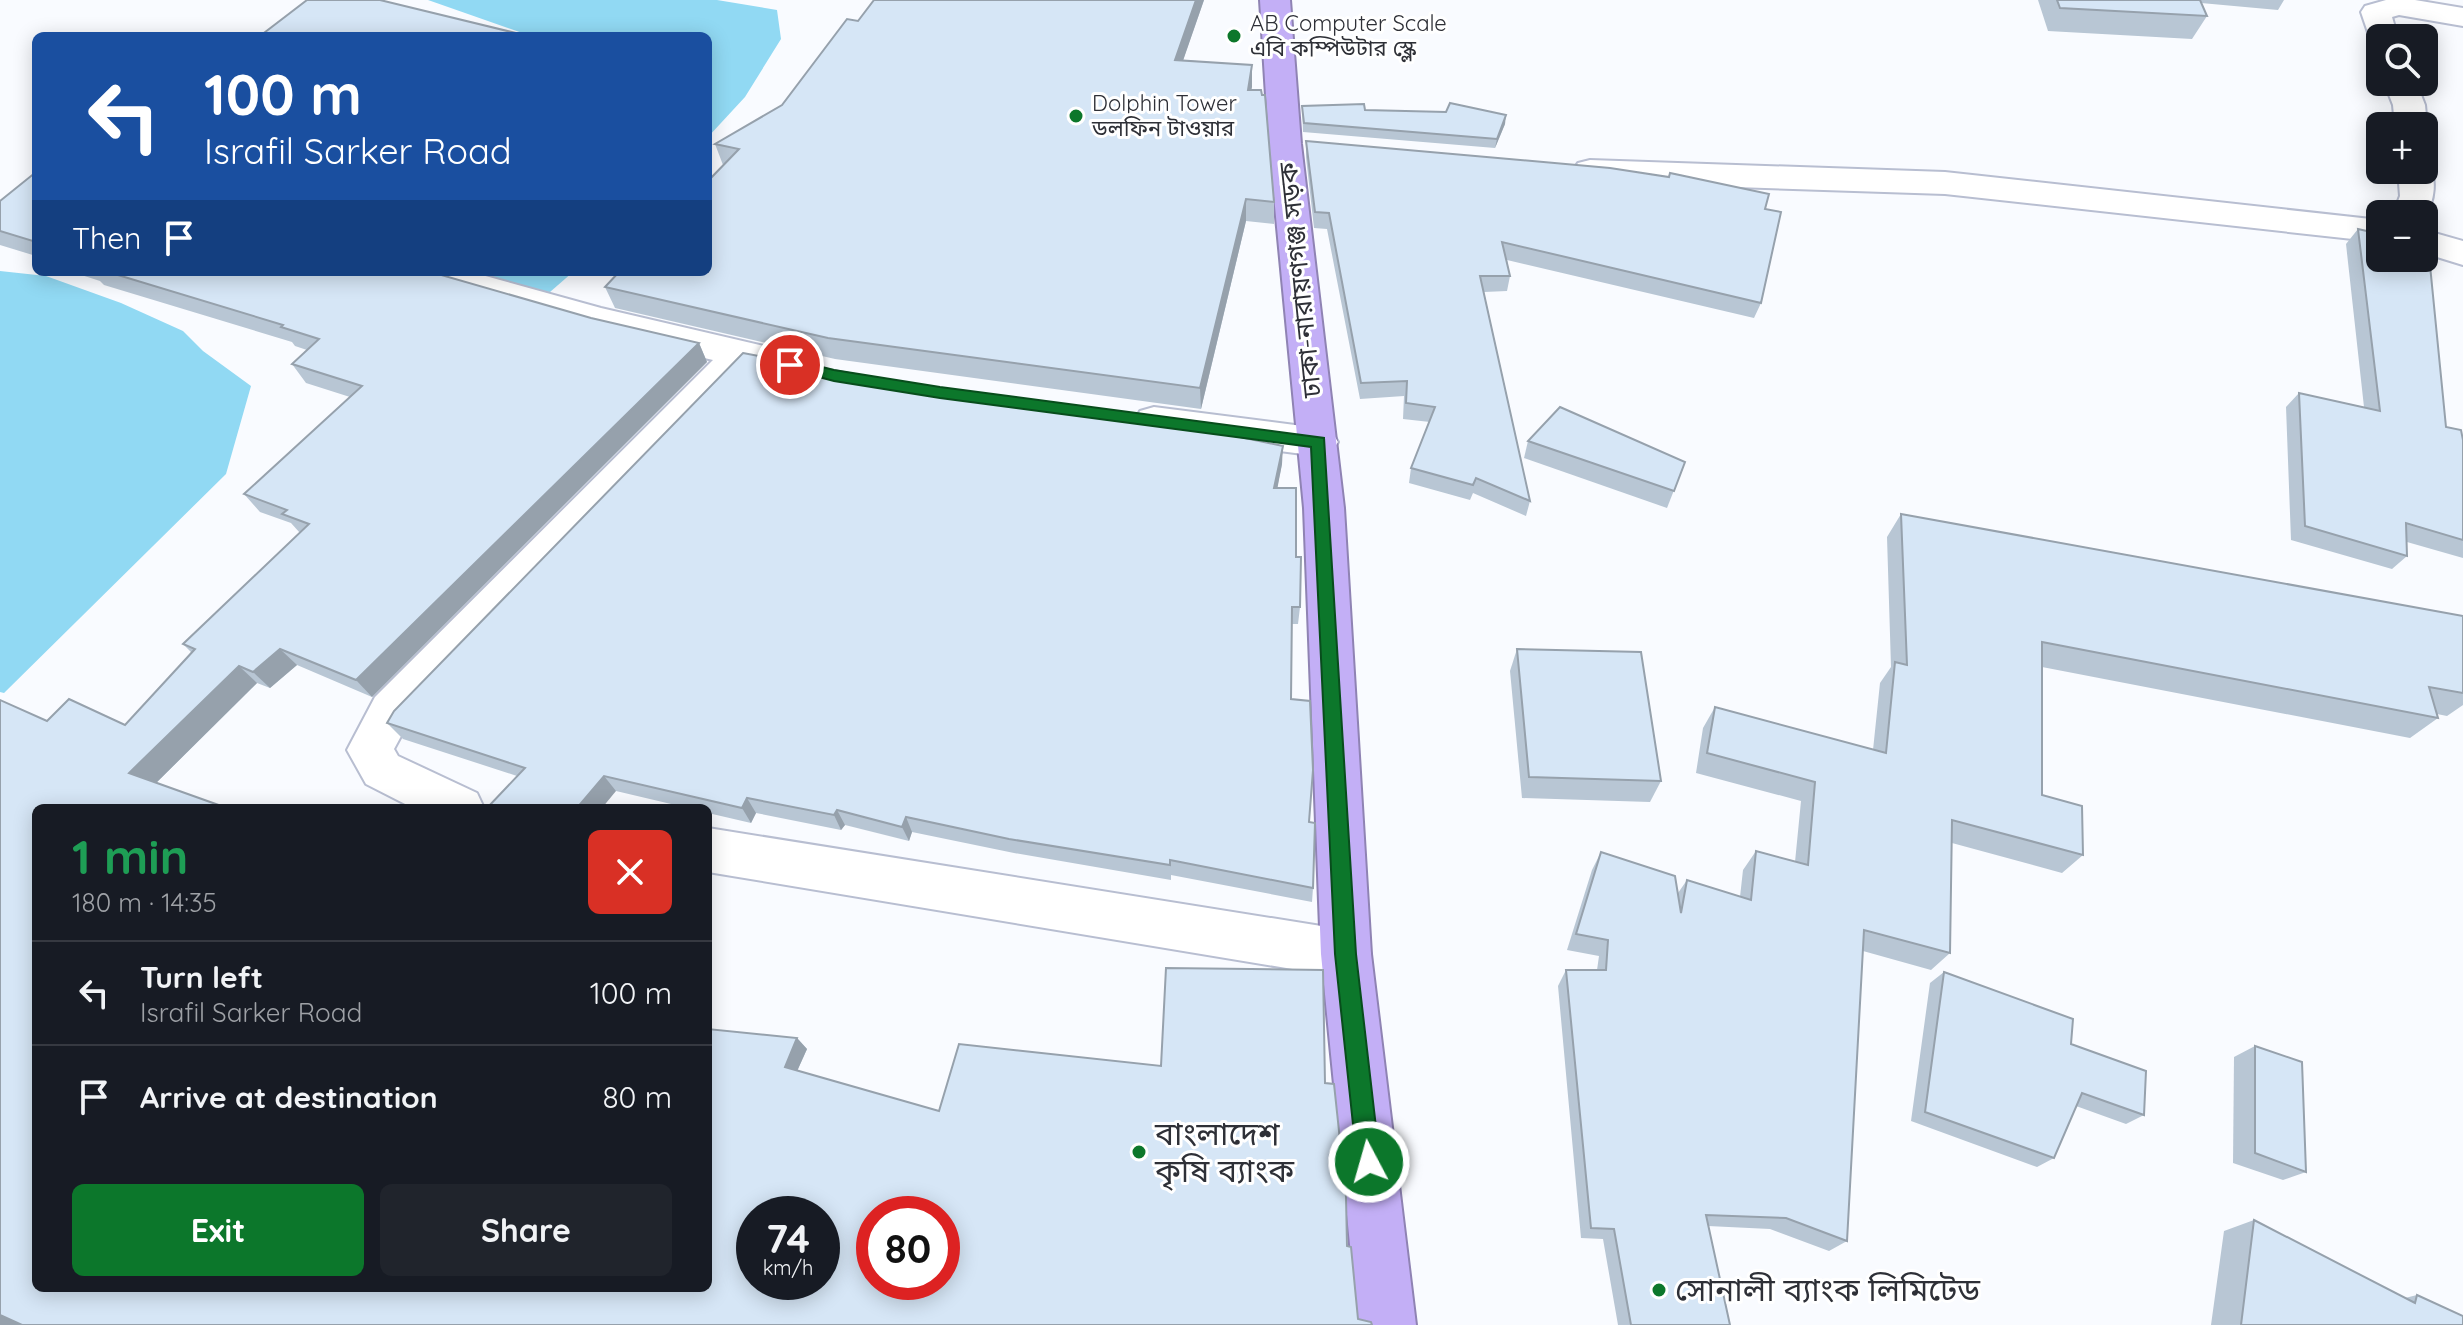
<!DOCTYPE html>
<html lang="en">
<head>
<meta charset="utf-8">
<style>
  body { margin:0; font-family:Quicksand,"Noto Sans Bengali",sans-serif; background:#20242c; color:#f1f3f6; height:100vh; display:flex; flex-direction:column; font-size:30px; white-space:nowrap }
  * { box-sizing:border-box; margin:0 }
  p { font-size:26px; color:#9ea1a6 }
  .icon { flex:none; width:44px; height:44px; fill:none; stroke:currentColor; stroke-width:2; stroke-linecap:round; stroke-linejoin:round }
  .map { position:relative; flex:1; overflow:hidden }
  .sheet { position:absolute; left:32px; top:804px; width:680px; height:488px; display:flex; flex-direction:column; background:#171b24; border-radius:12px; box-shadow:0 4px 20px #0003 }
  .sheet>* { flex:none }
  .banner { position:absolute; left:32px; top:32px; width:680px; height:244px; border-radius:12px; box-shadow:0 4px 20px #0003; background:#1a4fa0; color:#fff; overflow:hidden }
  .buttons { position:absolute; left:2366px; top:24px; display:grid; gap:16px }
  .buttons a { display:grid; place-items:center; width:72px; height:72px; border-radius:12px; background:#171b24; box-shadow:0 4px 20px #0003; font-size:40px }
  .speed { position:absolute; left:736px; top:1196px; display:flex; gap:16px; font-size:40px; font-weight:700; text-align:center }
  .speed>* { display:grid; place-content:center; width:104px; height:104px; border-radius:50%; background:#171b24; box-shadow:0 4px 20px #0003; line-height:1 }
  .speed small { font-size:20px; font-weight:400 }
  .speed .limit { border:12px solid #d22; background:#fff; color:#111 }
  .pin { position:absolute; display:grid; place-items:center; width:68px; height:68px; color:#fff; margin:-34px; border:4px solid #fff; border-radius:50%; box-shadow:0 2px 8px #0007 }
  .me { position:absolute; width:88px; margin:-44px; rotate:354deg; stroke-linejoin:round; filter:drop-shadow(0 0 6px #0008) }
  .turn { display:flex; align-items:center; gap:28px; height:168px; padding:0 40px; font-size:36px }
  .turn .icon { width:104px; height:104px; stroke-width:2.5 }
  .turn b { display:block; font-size:56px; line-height:68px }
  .then { display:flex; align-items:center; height:76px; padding:0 40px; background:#0003; gap:16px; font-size:30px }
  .round { display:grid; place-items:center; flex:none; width:84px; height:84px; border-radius:12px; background:#20242c }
  .headline { display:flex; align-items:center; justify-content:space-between; height:136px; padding:0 40px }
  h1 { font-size:48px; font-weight:800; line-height:60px; color:#1e9e55 }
  .action { display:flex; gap:16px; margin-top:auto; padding:16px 40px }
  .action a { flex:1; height:92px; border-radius:12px; background:#0c772b; color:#fff; font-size:32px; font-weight:800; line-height:92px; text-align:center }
  .action a+a { background:#20242c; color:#f1f3f6 }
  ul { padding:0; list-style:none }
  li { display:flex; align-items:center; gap:24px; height:104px; padding:0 40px; border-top:2px solid #363941 }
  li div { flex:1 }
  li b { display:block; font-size:30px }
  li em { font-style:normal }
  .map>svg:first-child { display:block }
  .water { fill:#91d9f3 }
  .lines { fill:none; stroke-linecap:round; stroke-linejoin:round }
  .minor-casing { stroke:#b8bed1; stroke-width:4 }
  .highway-casing { stroke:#8f83b3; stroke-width:4 }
  .minor { fill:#fff; fill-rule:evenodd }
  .highway { fill:#c3aff6; fill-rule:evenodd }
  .wall { fill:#b8c6d4; fill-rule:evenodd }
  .shaded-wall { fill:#96a1ac }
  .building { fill:#d6e6f6; stroke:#96a1ac; stroke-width:2; fill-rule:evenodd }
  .route { fill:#0c772b; stroke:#084d1c; stroke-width:2 }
  .poi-dot { fill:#0c772b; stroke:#fff; stroke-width:3 }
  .labels { text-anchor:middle; stroke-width:6; stroke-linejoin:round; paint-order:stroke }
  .far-poi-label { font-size:22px; fill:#2e3037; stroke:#fff; text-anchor:start }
  .street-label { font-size:26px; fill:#2e3037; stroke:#fff }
  .near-poi-label { font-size:32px; fill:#2e3037; stroke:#fff; text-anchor:start }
</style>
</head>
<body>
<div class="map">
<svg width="2463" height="1325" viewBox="0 0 2463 1325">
  <rect width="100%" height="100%" fill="#f9fbff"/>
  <!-- water -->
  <g class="water">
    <polygon points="428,0 717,0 777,10 781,39 745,97 708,137 708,36 531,36"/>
    <polygon points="0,271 46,276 121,303 183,331 203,351 251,386 226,474 4,693 0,692"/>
    <polygon points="447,272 573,272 550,292 518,290"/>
  </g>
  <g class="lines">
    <defs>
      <g id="minor">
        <polygon points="2386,0 2415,0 2463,8 2463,26 2399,15 2392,17 2398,38 2380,38 2380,46 2372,44 2361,12 2365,6"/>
        <polygon points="2384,82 2416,82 2425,105 2427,126 2424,131 2424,126 2395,126 2393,105"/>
        <polygon points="1590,160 1945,172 2380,220 2380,242 1945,194 1646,184 1578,177 1573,170 1578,163"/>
        <path d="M2424 162C2440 175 2434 203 2424 219V214H2393L2400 196 2398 170H2424Z"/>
        <polygon points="2424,230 2463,241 2463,265 2424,253"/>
        <polygon points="411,272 471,272 601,308 798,354 811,358 817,367 811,376 798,380 749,369 407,725 394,749 398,756 477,793 484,808 413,808 366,784 347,750 375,697 713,360 601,334 416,280"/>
        <polygon points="1154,407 1318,428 1332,432 1338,442 1332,452 1318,456 1154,435 1140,431 1135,421 1140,411"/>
        <polygon points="708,828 1346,930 1364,937 1371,954 1364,971 1346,978 708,872"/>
      </g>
      <polygon id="highway" points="1260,0 1290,0 1301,144 1344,508 1371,954 1416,1325 1358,1325 1321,954 1304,508 1269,144"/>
    </defs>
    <!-- minor casing -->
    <use href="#minor" class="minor-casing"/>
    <!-- highway casing -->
    <use href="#highway" class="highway-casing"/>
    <!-- minor -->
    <use href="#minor" class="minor"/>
    <!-- highway -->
    <use href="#highway" class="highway"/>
  </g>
  <!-- wall -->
  <g class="wall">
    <polygon points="874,0 1204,0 1183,60 1252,65 1251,90 1274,202 1274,224 1246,221 1201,409 835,359 615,308 605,287 723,165 715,144 782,105 858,21"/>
    <polygon points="2038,0 2284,0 2278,10 2201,3 2207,16 2192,39 2048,31"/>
    <polygon points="1302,106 1365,110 1505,124 1495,148 1303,132"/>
    <polygon points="1306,141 1765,209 1761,303 1754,318 1507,260 1510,276 1507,291 1484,292 1530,501 1526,516 1473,493 1470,500 1409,483 1411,468 1430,422 1403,419 1404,396 1360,399 1327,229 1314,228 1306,157"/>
    <polygon points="36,172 36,256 0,245 0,201"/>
    <polygon points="2358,229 2446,427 2463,440 2463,558 2407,542 2407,556 2392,569 2291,540 2286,407 2299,393 2364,407 2346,244"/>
    <path d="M72 272H431L591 318 699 343 707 362 372 697 297 665 270 688 257 683 156 783 227 808H36V1288H708V1029L797 1038 807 1049 797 1071 939 1111 959 1044 1161 1066 1166 968 1323 970 1325 1083 1334 1084 1346 1197 1347 1246 1351 1247 1358 1319 1371 1322 1372 1325H0V700L47 721 69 699 125 725 192 653 183 644 300 533 291 523 260 512 244 494 350 397 306 383 292 364 307 350 295 346 292 342 104 285 100 281ZM754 1214H822V1282H754ZM874 1214H942V1282H874Z"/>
    <polygon points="956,393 1212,427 1212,432 1282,464 1277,488 1296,557 1300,607 1298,624 1292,624 1291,699 1309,822 1313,888 1312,902 1171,875 1171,880 1014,853 912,832 909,841 845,825 841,830 756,813 751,823 708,813 708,808 688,808 616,791 517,776 403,739 387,723"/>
    <polygon points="1528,441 1685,462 1667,508 1524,458"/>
    <polygon points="1901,514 2463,616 2463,705 2447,716 2437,714 2438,718 2410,738 2042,667 2042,795 2083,855 2062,873 1952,843 1950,953 1931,970 1863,951 1847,1241 1829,1251 1770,1229 1708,1226 1730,1325 1618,1325 1603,1239 1581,1238 1558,986 1566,970 1597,970 1599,956 1567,950 1592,870 1601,852 1678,893 1687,880 1740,897 1743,870 1756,851 1795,862 1801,801 1696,773 1703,728 1715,707 1873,750 1880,683 1891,667 1887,537"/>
    <polygon points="1517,649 1661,781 1650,802 1522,798 1510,671"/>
    <polygon points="1944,972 2071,1044 2144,1115 2126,1124 2076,1106 2054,1158 2037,1167 1911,1121 1930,983"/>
    <polygon points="2255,1046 2306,1172 2283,1180 2233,1163 2234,1057"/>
    <polygon points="2254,1220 2405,1298 2417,1295 2463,1325 2211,1325 2224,1231"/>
  </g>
  <!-- shaded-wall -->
  <g class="shaded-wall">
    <polygon points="1196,0 1204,0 1176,81 1175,60"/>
    <polygon points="1252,65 1252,87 1248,112 1248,90"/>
    <polygon points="1506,115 1505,124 1495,148 1497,139"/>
    <polygon points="1246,199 1246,221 1201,409 1200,388"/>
    <polygon points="699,343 707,362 372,697 356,680"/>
    <polygon points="1283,446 1282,464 1274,506 1274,488"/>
    <polygon points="280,649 297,665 270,688 253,672"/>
    <polygon points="239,666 257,683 150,789 129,773"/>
    <polygon points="604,776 616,791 602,808 577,808"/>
    <polygon points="747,798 756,813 751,823 742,808"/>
    <polygon points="837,810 845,825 841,830 834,815"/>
    <polygon points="906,817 912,832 909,841 902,827"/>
    <polygon points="797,1038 807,1049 794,1078 785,1067"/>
    <polygon points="0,1313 25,1319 20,1325 0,1325"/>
  </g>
  <!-- building -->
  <g class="building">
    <polygon points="307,0 380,0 528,36 260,36"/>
    <polygon points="874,0 1196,0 1175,60 1252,65 1248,90 1261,90 1262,95 1265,95 1274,202 1246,199 1200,388 828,338 605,287 619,272 708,272 708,181 739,149 715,144 782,105 847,19 858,21"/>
    <polygon points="2057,0 2200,0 2207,16 2060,8"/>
    <polygon points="1450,103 1506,115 1497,139 1304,123 1302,106 1364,104 1365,110 1446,112"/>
    <polygon points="1306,141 1610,168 1669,177 1670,173 1769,194 1765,209 1781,212 1761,303 1502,242 1510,276 1480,276 1530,501 1476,478 1473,485 1411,468 1435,407 1406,403 1407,381 1361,383 1329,213 1315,212"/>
    <polygon points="36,172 36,242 0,231 0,201"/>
    <polygon points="2358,229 2380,234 2380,258 2424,258 2424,244 2428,245 2446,427 2461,430 2463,440 2463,540 2406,523 2407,556 2305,526 2299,393 2380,411"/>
    <path d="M108 272H431L591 318 699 343 356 680 280 649 253 672 239 666 129 773 227 808H36V1288H708V1029L797 1038 785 1067 939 1111 959 1044 1161 1066 1166 968 1323 970 1325 1083 1334 1084 1346 1197 1347 1246 1351 1247 1358 1319 1371 1322 1372 1325H22L0 1315V700L47 721 69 699 125 725 195 649 183 644 309 524 282 514 287 510 244 494 362 386 292 364 319 339 281 327 283 325ZM754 1214H822V1282H754ZM874 1214H942V1282H874Z"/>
    <polygon points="743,353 956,393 1212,427 1211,431 1283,446 1274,488 1296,488 1296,557 1301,557 1300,607 1292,607 1291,699 1310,701 1313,770 1309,822 1315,823 1313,888 1170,860 1170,865 1009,839 906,817 902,827 837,810 834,815 747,798 742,808 604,776 577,808 487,808 525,768 387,723 394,711"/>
    <polygon points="1560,407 1685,462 1674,491 1528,441"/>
    <polygon points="1901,514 2463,616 2463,693 2429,687 2438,718 2042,642 2042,795 2082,806 2083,855 1952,820 1950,953 1864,930 1847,1241 1786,1218 1706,1215 1730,1325 1631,1325 1614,1229 1591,1228 1566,970 1606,970 1608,940 1576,934 1601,852 1675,876 1681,913 1687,880 1751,900 1756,851 1808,865 1815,782 1707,753 1715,707 1886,753 1895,662 1907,665"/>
    <polygon points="1517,649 1641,652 1661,781 1529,777"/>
    <polygon points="1944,972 2073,1019 2071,1044 2146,1071 2144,1115 2082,1093 2054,1158 1925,1112"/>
    <polygon points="2255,1046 2302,1062 2306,1172 2255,1153"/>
    <polygon points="2254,1220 2415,1303 2417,1295 2463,1316 2463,1325 2241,1325"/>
  </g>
  <!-- route -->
  <polygon class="route" points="790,359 834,370 940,387 1324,438 1356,954 1380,1162 1377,1170 1369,1174 1361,1170 1357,1162 1335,954 1311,447 940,398 834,381 785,368 782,365"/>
  <!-- markers -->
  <g class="poi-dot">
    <circle cx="1234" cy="36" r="8"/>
    <circle cx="1076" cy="116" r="8"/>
    <circle cx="1139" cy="1152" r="8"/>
    <circle cx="1659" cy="1290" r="8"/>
  </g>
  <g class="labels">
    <!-- far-poi labels -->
    <g class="far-poi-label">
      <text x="1250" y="31">AB Computer Scale<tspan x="1250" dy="25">এবি কম্পিউটার স্কেল</tspan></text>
      <text x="1092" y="111">Dolphin Tower<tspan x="1092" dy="25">ডলফিন টাওয়ার</tspan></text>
    </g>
    <!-- street labels -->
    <g class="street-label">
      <text transform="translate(1300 280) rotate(-96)" y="9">ঢাকা-নারায়ণগঞ্জ সড়ক</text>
    </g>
    <!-- near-poi labels -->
    <g class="near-poi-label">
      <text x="1155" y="1145">বাংলাদেশ<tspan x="1155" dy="37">কৃষি ব্যাংক</tspan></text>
      <text x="1675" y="1301">সোনালী ব্যাংক লিমিটেড</text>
    </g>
  </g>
</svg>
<div class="buttons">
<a><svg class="icon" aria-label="search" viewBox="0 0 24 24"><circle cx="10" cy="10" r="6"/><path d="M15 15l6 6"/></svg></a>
<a>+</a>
<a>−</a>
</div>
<div class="speed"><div>74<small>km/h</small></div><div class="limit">80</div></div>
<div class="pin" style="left:790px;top:365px;background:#d93025"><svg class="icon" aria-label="arrive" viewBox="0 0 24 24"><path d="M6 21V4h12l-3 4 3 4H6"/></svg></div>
<svg class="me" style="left:1369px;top:1162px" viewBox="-20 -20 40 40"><circle r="17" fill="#0c772b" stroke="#fff" stroke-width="3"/><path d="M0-11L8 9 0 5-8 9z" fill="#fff"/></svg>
<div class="banner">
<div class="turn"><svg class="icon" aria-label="left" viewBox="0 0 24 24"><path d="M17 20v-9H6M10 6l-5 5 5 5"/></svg><div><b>100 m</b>Israfil Sarker Road</div></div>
<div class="then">Then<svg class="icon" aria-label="arrive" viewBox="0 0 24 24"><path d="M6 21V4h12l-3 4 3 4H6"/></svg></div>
</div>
<section class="sheet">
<div class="headline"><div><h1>1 min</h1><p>180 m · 14:35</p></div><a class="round" style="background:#d93025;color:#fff"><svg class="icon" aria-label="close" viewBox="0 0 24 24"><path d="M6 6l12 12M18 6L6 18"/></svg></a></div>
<ul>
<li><svg class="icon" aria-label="left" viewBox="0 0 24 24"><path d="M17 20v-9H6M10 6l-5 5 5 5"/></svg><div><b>Turn left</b><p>Israfil Sarker Road</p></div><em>100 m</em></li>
<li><svg class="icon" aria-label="arrive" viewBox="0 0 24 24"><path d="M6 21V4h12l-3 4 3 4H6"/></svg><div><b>Arrive at destination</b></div><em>80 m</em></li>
</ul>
<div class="action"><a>Exit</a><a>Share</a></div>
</section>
</div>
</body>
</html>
